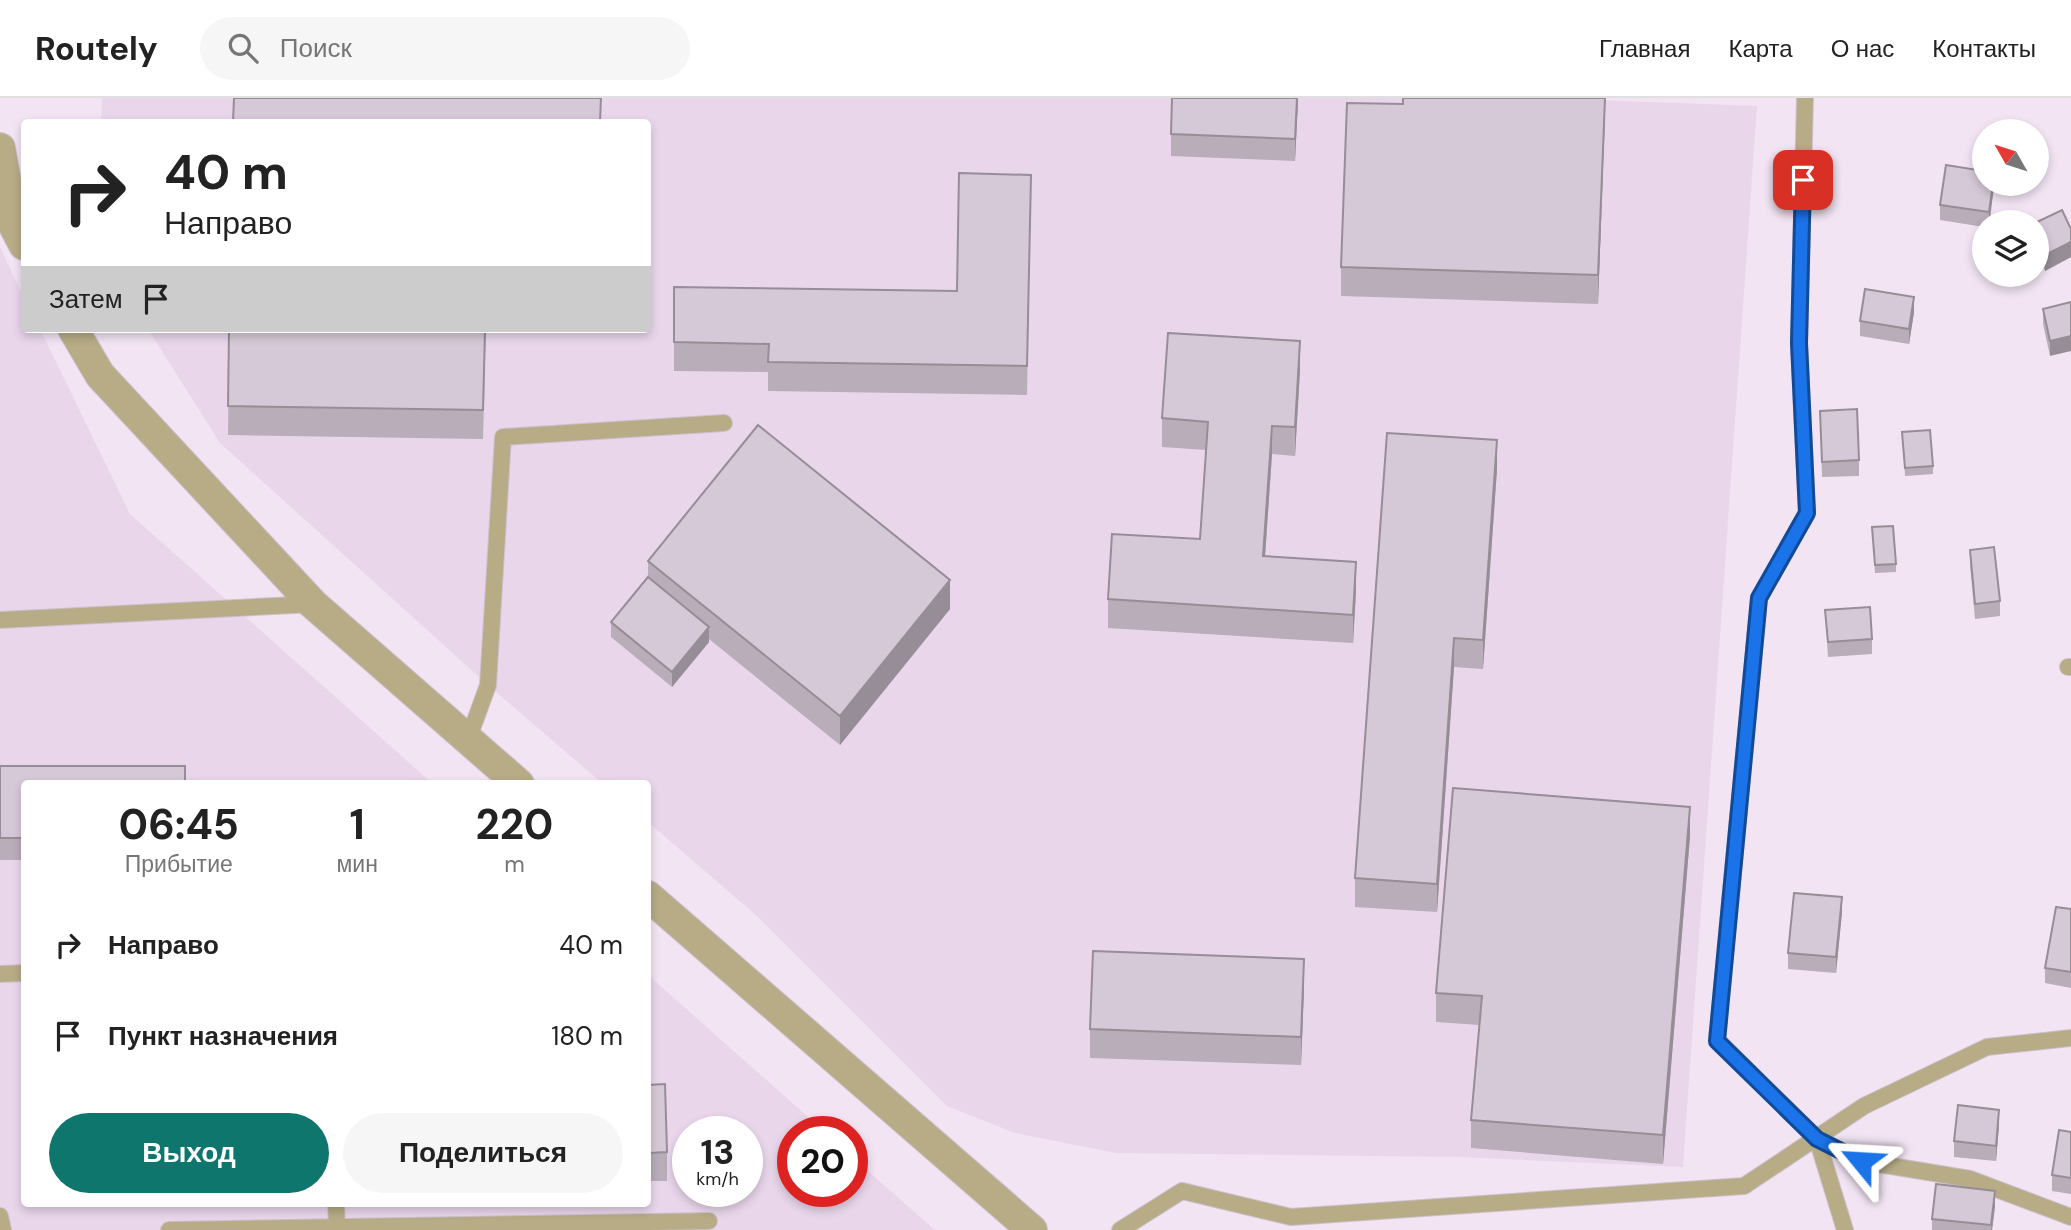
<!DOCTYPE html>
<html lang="ru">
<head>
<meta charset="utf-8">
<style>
  body { margin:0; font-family:"DM Sans",sans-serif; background:#f6f6f6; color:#222; height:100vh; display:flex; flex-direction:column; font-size:26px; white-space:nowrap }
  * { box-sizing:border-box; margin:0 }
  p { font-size:23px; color:#767676 }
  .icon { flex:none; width:38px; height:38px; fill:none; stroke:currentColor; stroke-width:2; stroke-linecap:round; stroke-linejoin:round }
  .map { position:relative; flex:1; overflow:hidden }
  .details { position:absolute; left:21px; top:682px; width:630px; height:427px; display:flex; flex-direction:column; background:#fff; border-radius:7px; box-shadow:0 4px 10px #0003 }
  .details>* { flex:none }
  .top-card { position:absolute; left:21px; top:21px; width:630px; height:214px; border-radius:7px; box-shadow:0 4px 10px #0003; background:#fff; color:#222; overflow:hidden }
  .needle { width:46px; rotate:309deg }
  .buttons { position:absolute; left:1972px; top:21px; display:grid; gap:14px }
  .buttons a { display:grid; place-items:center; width:77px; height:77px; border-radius:50%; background:#fff; box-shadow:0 4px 10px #0003; font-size:35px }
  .speed { position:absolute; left:672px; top:1018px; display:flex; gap:14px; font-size:35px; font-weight:700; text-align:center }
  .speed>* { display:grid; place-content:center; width:91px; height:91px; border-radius:50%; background:#fff; box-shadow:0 4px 10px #0003; line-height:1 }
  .speed small { font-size:18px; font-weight:400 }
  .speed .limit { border:10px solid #d22; background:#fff; color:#111 }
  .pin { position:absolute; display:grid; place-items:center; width:60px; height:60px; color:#fff; margin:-30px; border-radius:14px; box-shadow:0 4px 10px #0006 }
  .me { position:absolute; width:77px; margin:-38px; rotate:297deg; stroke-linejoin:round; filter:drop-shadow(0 0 5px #0008) }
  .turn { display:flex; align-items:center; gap:24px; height:147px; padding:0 28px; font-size:32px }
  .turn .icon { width:91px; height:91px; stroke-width:2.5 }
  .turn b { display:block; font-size:49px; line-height:60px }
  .then { display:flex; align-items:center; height:66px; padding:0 28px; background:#0003; gap:14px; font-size:26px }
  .eta { display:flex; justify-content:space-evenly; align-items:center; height:119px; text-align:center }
  .eta b { font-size:42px; font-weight:700; line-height:49px }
  .action { display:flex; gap:14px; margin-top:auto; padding:14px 28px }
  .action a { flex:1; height:80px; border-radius:42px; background:#0f766e; color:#fff; font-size:28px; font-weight:700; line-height:80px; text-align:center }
  .action a+a { background:#f6f6f6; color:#222 }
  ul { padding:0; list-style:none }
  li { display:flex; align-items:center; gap:21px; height:91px; padding:0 28px }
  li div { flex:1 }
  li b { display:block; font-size:26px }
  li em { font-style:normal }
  header { display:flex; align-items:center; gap:42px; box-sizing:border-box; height:98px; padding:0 35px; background:#fff; border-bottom:2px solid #e0e0e0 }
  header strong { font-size:33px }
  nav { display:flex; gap:38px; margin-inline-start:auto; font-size:24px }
  .search { width:490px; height:63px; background:#f6f6f6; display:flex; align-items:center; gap:18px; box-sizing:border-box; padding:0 24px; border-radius:38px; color:#767676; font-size:26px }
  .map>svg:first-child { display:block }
  .built { fill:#e9d6eb; fill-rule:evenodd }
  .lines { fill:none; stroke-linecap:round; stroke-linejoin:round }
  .service-casing { stroke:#cdc1ce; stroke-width:18 }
  .minor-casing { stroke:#cdc1ce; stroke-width:32 }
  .service { stroke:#b7ac86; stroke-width:16 }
  .minor { stroke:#b7ac86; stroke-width:30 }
  .wall { fill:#b8adb9 }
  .shaded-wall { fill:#968d96 }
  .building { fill:#d6c9d7; stroke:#968d96; stroke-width:2 }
  .route-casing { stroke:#114b97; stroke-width:18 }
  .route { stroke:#1a73e8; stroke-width:12 }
</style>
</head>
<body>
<header>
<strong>Routely</strong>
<div class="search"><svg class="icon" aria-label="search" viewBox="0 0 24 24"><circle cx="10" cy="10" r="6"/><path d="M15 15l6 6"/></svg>Поиск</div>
<nav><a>Главная</a><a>Карта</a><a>О нас</a><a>Контакты</a></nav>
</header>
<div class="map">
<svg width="2071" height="1132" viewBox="0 0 2071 1132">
  <rect width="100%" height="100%" fill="#f2e4f3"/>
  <!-- built -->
  <g class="built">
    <polygon points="102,0 1596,0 1597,2 1757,8 1683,1069 1458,1059 1116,1055 1015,1035 947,1008 757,818 648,724 648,686 603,686 488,587 220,345 148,231 648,231 648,24 101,24"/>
    <path d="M0 149 24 200V231H40L130 416 433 686H24V1106H648V877L825 1034H793V1094H852V1059L935 1132H0ZM688 1034H747V1094H688Z"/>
  </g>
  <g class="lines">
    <defs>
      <g id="service">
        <polyline points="1805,0 1799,245 1807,415 1759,500 1717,942 1817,1041"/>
        <polyline points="0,522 313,506"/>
        <polyline points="2068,569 2071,569"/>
        <polyline points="468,642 488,587 503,339 724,325"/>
        <polyline points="0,876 24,875"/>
        <polyline points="336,1106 337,1129"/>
        <polyline points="0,1118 3,1132"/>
        <polyline points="169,1132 709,1123"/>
        <polyline points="1120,1132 1182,1093 1291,1119 1744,1088 1864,1008 1987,949 2071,940"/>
        <polyline points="1845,1132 1817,1041 1861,1063 1970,1081 2071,1119"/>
      </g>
      <g id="minor">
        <polyline points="0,50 14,128 24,147"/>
        <polyline points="73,231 100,277 313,506 519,686"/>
        <polyline points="648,798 1032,1132"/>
      </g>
    </defs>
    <!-- service casing -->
    <use href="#service" class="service-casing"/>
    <!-- minor casing -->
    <use href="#minor" class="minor-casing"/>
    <!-- service -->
    <use href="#service" class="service"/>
    <!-- minor -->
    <use href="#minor" class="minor"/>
  </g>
  <!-- wall -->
  <g class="wall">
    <polygon points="1298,0 1295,63 1171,58 1171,36"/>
    <polygon points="1403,6 1605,16 1598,206 1341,198 1341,169"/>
    <polygon points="1031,77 1027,297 768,293 768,274 674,273 674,189 957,193"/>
    <polygon points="1994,86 1990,124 1984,124 1984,129 1940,122 1940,107"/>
    <polygon points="2037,124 2071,131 2071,159 2045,173 2037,156"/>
    <polygon points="2071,204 2050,258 2043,226 2043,211"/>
    <polygon points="1914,214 1909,246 1860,238 1860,223"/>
    <polygon points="229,231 486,231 483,341 228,337"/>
    <polygon points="1300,272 1295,358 1272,356 1265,459 1356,493 1353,545 1108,530 1108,501 1200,441 1206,352 1162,349 1162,320"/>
    <polygon points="1820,313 1859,362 1859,378 1822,379"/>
    <polygon points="1902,334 1933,368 1933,376 1905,378"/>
    <polygon points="1497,371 1483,571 1454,569 1437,814 1355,809 1355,780"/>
    <polygon points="1872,429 1896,466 1896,474 1875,475"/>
    <polygon points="1970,452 2000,503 2000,518 1975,521 1970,467"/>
    <polygon points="648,463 950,511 840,647 709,541 709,544 672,589 611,539 611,524 648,479"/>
    <polygon points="1825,512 1872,541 1872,556 1828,559"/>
    <polygon points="0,668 24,686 24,762 0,762"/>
    <polygon points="1690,738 1663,1066 1471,1050 1471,1022 1479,927 1436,924 1436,895"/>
    <polygon points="2071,811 2071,890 2045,885 2045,870"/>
    <polygon points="1842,814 1836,875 1788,871 1788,855"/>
    <polygon points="1304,890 1301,967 1090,960 1090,931"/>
    <polygon points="648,987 667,1054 667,1083 648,1083"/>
    <polygon points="1999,1027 1996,1063 1954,1059 1954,1043"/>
    <polygon points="2071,1034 2071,1096 2052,1093 2052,1077"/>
    <polygon points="1995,1108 1992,1132 1932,1132 1932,1121"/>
  </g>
  <!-- shaded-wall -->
  <g class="shaded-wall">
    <polygon points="1297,0 1298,4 1295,63 1295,41"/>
    <polygon points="1605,0 1605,16 1598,206 1598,177"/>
    <polygon points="1993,86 1994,86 1994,89 1989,124 1989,114"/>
    <polygon points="2071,144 2071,159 2045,173 2045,157"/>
    <polygon points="1914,199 1914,214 1909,246 1909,231"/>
    <polygon points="2071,238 2071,253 2050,258 2050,243"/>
    <polygon points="1300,243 1300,272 1295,358 1295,329"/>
    <polygon points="1272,328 1272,356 1263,487 1263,458"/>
    <polygon points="1497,342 1497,371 1483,571 1483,542"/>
    <polygon points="1356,464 1356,493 1353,545 1353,517"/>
    <polygon points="950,482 950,511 840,647 840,618"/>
    <polygon points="709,529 709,544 672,589 672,574"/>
    <polygon points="1454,540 1454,569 1437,814 1437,786"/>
    <polygon points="1690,709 1690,738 1663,1066 1663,1037"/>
    <polygon points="1842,799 1842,814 1836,875 1836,859"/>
    <polygon points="1304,861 1304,890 1301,967 1301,939"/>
    <polygon points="1999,1012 1999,1027 1996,1063 1996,1048"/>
    <polygon points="1995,1093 1995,1108 1992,1132 1991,1132"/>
  </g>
  <!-- building -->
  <g class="building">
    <polygon points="234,0 601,0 600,24 233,24"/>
    <polygon points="1172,0 1297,0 1295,41 1171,36"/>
    <polygon points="1403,0 1605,0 1598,177 1341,169 1347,5 1403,6"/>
    <polygon points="1946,67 1984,73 1984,86 1993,86 1989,114 1940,107"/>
    <polygon points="959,75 1031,77 1027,268 768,264 769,246 674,244 674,189 957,193"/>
    <polygon points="2062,112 2071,131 2071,144 2045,157 2037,141 2037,124"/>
    <polygon points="1865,191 1914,199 1909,231 1860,223"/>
    <polygon points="2071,204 2071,238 2050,243 2043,211"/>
    <polygon points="229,231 485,231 483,312 228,308"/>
    <polygon points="1168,235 1300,243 1295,329 1272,328 1263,458 1356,464 1353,517 1108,501 1112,436 1200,441 1208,324 1162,320"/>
    <polygon points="1857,311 1859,362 1822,364 1820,313"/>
    <polygon points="758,327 950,482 840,618 648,463"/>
    <polygon points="1930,332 1933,368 1905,370 1902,334"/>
    <polygon points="1387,335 1497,342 1483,542 1454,540 1437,786 1355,780"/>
    <polygon points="1893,428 1896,466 1875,467 1872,429"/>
    <polygon points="1994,449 2000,503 1975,506 1970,452"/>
    <polygon points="648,479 709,529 672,574 611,524"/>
    <polygon points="1870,509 1872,541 1828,544 1825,512"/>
    <polygon points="0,668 185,668 185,686 24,686 24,740 0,740"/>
    <polygon points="1453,690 1690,709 1663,1037 1471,1022 1482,898 1436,895"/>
    <polygon points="1794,795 1842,799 1836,859 1788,855"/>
    <polygon points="2056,809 2071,811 2071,874 2045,870"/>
    <polygon points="1093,853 1304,861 1301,939 1090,931"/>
    <polygon points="665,986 667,1054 648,1055 648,987"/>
    <polygon points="1958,1007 1999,1012 1996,1048 1954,1043"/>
    <polygon points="2059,1032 2071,1034 2071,1080 2052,1077"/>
    <polygon points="1936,1086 1995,1093 1991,1127 1932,1121"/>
  </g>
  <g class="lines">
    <defs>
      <polyline id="route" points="1803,82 1799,245 1807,415 1759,500 1717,943 1817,1041 1861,1063"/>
    </defs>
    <!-- route casing -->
    <use href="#route" class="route-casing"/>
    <!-- route -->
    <use href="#route" class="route"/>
  </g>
</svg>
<div class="buttons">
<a><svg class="needle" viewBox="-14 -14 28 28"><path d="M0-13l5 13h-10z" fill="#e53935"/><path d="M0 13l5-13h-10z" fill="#767676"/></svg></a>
<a><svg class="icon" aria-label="layers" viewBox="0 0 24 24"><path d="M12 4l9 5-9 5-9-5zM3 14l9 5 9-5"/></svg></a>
</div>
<div class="speed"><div>13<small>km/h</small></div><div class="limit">20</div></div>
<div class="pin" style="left:1803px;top:82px;background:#d93025"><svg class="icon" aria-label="arrive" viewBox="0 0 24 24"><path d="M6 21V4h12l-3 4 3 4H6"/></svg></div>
<svg class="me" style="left:1861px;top:1063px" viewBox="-20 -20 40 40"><path d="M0-17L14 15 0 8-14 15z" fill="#1a73e8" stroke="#fff" stroke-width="4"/></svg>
<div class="top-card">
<div class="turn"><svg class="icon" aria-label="right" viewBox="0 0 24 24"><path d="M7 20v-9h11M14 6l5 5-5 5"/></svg><div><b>40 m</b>Направо</div></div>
<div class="then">Затем<svg class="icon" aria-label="arrive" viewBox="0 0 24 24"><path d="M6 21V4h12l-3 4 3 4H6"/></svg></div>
</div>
<section class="details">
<div class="eta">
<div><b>06:45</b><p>Прибытие</p></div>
<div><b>1</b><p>мин</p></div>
<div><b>220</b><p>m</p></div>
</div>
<ul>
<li><svg class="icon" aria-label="right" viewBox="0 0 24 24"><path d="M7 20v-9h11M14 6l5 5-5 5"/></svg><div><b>Направо</b></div><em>40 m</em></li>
<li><svg class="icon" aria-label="arrive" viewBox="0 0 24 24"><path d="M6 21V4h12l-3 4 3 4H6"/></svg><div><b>Пункт назначения</b></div><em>180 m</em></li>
</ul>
<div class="action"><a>Выход</a><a>Поделиться</a></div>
</section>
</div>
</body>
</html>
